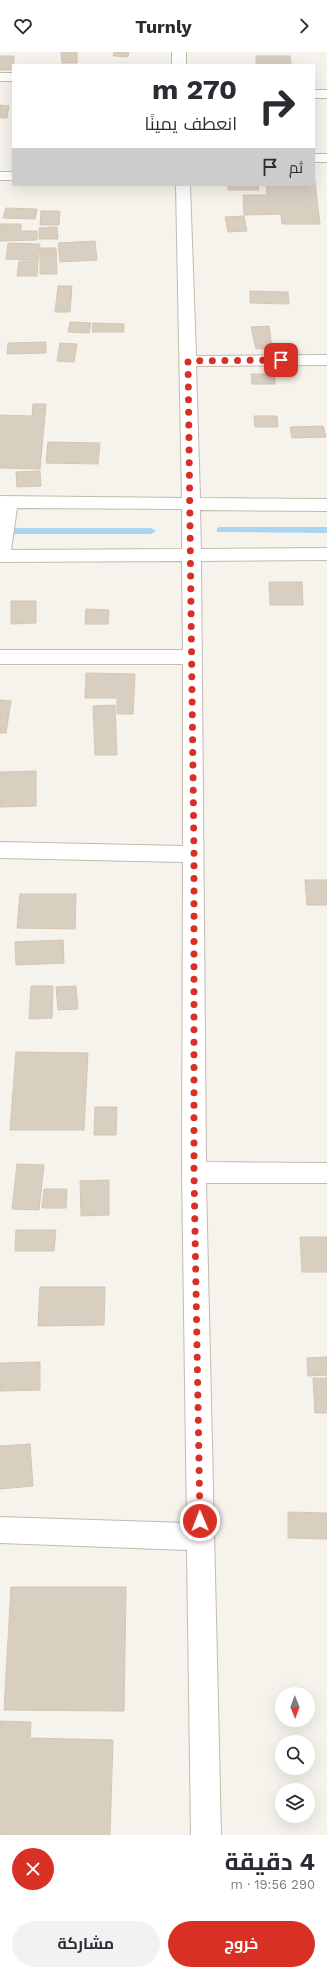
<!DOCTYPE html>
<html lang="ar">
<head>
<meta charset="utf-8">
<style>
  body { margin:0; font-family:"Work Sans",Cairo,sans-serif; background:#f2f2f3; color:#2b2b33; direction:rtl; height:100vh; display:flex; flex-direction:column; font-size:15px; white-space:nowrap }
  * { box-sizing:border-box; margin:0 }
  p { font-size:13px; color:#7c7c81 }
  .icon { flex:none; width:22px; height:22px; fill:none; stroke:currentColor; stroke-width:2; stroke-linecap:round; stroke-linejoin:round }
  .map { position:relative; height:1783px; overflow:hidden; direction:ltr }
  .sheet { display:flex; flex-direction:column; background:#fff; flex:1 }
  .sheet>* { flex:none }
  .banner { position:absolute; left:12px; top:12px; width:303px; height:122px; border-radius:0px; box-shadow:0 4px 16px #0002; direction:rtl; background:#fff; color:#2b2b33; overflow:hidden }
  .needle { width:26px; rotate:179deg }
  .controls { position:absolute; left:275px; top:1635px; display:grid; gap:8px }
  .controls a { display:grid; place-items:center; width:40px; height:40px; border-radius:50%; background:#fff; box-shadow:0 4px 16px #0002; font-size:20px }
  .pin { position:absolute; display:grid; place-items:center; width:34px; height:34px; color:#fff; margin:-17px; border-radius:8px; box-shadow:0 2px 6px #0006 }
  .me { position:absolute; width:44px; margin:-22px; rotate:359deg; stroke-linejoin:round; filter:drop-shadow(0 0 3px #0008) }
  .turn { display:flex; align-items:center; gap:14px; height:84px; padding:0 12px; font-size:18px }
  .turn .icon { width:52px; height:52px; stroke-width:2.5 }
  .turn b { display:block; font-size:28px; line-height:34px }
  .then { display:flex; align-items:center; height:38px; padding:0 12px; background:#0003; gap:8px; font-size:15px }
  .round { display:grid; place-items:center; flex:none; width:42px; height:42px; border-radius:21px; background:#f2f2f3 }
  .overview { display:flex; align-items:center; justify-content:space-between; height:68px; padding:0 12px }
  h1 { font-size:24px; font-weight:700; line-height:30px }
  .primary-button { display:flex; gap:8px; margin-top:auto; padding:8px 12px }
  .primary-button a { flex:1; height:46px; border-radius:24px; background:#d93025; color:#fff; font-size:16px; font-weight:700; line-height:46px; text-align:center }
  .primary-button a+a { background:#f2f2f3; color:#2b2b33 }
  header { display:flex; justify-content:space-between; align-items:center; height:52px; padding:0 12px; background:#fff; font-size:18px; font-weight:700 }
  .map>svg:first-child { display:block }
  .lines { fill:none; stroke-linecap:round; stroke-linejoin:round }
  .stream { fill:#a9d4f2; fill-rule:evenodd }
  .building { fill:#d8cfc1; stroke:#d3c7b4 }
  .minor-casing { stroke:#c2bbae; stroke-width:2 }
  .minor { fill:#fff; fill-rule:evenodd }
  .route { stroke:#d93025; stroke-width:7; stroke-dasharray:0 12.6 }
</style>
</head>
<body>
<header><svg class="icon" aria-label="forward" viewBox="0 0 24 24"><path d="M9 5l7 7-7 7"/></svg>Turnly<svg class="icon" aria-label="heart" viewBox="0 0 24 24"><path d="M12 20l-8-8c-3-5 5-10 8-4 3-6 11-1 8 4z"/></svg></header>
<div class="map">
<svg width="327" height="1783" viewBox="0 0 327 1783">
  <rect width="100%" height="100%" fill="#f6f3ec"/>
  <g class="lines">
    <!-- stream -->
    <g class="stream">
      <polygon points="220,475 327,475 327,481 217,480 217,476"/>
      <polygon points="0,476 151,476 156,479 151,482 0,482"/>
    </g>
  </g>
  <!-- building -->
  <g class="building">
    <polygon points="61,0 77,0 77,11 62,11"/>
    <polygon points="114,0 129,0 128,5 113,4"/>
    <polygon points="0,4 14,4 13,18 0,18"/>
    <polygon points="256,4 290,4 291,13 256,13"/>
    <polygon points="0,53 9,54 7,66 0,66"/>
    <polygon points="314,121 320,172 282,172 281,162 244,163 243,143 267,143 266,133 314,133"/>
    <polygon points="228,133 258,133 259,138 228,138"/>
    <polygon points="6,156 37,157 35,167 3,166"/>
    <polygon points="41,159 60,159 59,173 40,173"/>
    <polygon points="244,164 247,179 228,180 225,165"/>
    <polygon points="0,172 21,172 21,179 37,179 37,188 0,189"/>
    <polygon points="57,175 58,187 39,187 39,176"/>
    <polygon points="95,189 97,208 60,210 58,191"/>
    <polygon points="8,191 40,192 38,208 6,207"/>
    <polygon points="40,196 56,196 57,222 40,222"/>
    <polygon points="19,209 38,209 37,224 17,224"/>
    <polygon points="58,234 72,234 70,260 55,260"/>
    <polygon points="250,239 288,240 289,252 250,251"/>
    <polygon points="70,270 91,271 89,281 68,280"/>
    <polygon points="93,271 124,272 124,280 92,280"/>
    <polygon points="269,274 272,296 256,297 251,275"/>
    <polygon points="46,290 46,301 7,302 8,291"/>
    <polygon points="60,291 77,292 74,310 57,309"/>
    <polygon points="251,322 275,322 275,332 252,332"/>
    <polygon points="33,352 46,352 40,417 0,416 0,363 32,364"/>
    <polygon points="254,364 277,364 278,375 255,375"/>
    <polygon points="323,374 326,385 292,386 290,375"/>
    <polygon points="48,390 100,391 98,412 46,411"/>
    <polygon points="40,419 41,434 17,435 16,420"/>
    <polygon points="269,530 302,530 303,553 270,553"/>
    <polygon points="11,549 36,549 36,571 11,572"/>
    <polygon points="86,557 109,558 108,572 85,572"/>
    <polygon points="86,621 135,622 133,662 117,662 117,646 85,646"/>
    <polygon points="0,648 11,649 6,681 0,681"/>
    <polygon points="115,653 117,703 95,703 93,654"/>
    <polygon points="36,719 36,754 0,755 0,720"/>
    <polygon points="305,828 327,828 327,853 307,853"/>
    <polygon points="20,842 76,842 75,877 17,876"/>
    <polygon points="63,888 64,911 16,913 15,890"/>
    <polygon points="31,934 53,934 52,966 29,967"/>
    <polygon points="76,934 78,957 58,958 56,935"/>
    <polygon points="16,1000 88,1001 84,1078 10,1078"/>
    <polygon points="95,1055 117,1055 116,1083 94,1083"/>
    <polygon points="17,1112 44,1113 39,1158 12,1157"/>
    <polygon points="109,1128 109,1163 81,1164 80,1129"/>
    <polygon points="44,1137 67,1137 66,1156 42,1156"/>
    <polygon points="16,1178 56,1178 54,1199 15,1199"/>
    <polygon points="300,1185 327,1185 327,1220 302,1220"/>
    <polygon points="40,1235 105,1235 104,1273 38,1274"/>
    <polygon points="327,1305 327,1323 308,1324 307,1306"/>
    <polygon points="40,1310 40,1338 0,1339 0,1311"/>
    <polygon points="313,1326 327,1326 327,1361 315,1361"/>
    <polygon points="30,1392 33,1434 0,1437 0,1394"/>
    <polygon points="288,1460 327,1461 327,1487 288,1486"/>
    <polygon points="11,1535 126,1535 124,1659 4,1658"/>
    <polygon points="0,1669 31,1670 30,1686 113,1688 110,1783 0,1783"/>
  </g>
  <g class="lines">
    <defs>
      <g id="minor">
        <rect x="172" y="0" width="14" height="13"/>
        <rect x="0" y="21" width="13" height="8"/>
        <rect x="314" y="38" width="13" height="8"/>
        <rect x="314" y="102" width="13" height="8"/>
        <rect x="0" y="120" width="13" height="8"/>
        <path d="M176 133H190L196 304 327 303V313L196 314 200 446 327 447V459L200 458 201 497 327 496V508L201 509 206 1110 327 1111V1131H206L221 1783H191L187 1498 0 1491V1465L187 1471 182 1120 183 810 0 806V790L183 794V612H0V598H183L182 509 0 510V444L182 446ZM17 456 182 457V497L11 498Z"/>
      </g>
    </defs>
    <!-- minor casing -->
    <use href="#minor" class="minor-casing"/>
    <!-- minor -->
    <use href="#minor" class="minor"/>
  </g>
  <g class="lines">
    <!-- route -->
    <polyline class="route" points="200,1469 194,1120 194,802 188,309 281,308"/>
  </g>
</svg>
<div class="controls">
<a><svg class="needle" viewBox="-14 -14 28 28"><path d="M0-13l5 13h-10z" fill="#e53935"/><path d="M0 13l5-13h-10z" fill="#7c7c81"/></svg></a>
<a><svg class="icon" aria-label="search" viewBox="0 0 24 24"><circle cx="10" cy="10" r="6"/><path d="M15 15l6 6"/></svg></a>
<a><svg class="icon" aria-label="layers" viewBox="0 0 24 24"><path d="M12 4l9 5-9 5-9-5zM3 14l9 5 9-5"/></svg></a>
</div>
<div class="pin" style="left:281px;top:308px;background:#d93025"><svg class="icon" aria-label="arrive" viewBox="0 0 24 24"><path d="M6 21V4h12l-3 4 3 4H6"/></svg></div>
<svg class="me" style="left:200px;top:1469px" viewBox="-20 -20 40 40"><circle r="17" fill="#d93025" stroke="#fff" stroke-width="3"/><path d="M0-11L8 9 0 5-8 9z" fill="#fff"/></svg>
<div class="banner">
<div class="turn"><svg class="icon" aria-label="right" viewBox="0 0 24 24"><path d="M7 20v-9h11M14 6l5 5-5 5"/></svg><div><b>270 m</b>انعطف يمينًا</div></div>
<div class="then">ثم<svg class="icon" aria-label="arrive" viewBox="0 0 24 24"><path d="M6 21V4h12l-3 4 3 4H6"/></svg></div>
</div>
</div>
<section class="sheet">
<div class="overview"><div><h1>4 دقيقة</h1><p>290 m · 19:56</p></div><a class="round" style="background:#d93025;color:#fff"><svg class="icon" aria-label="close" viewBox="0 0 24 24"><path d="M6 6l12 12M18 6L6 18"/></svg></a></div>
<div class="primary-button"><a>خروج</a><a>مشاركة</a></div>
</section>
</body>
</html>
